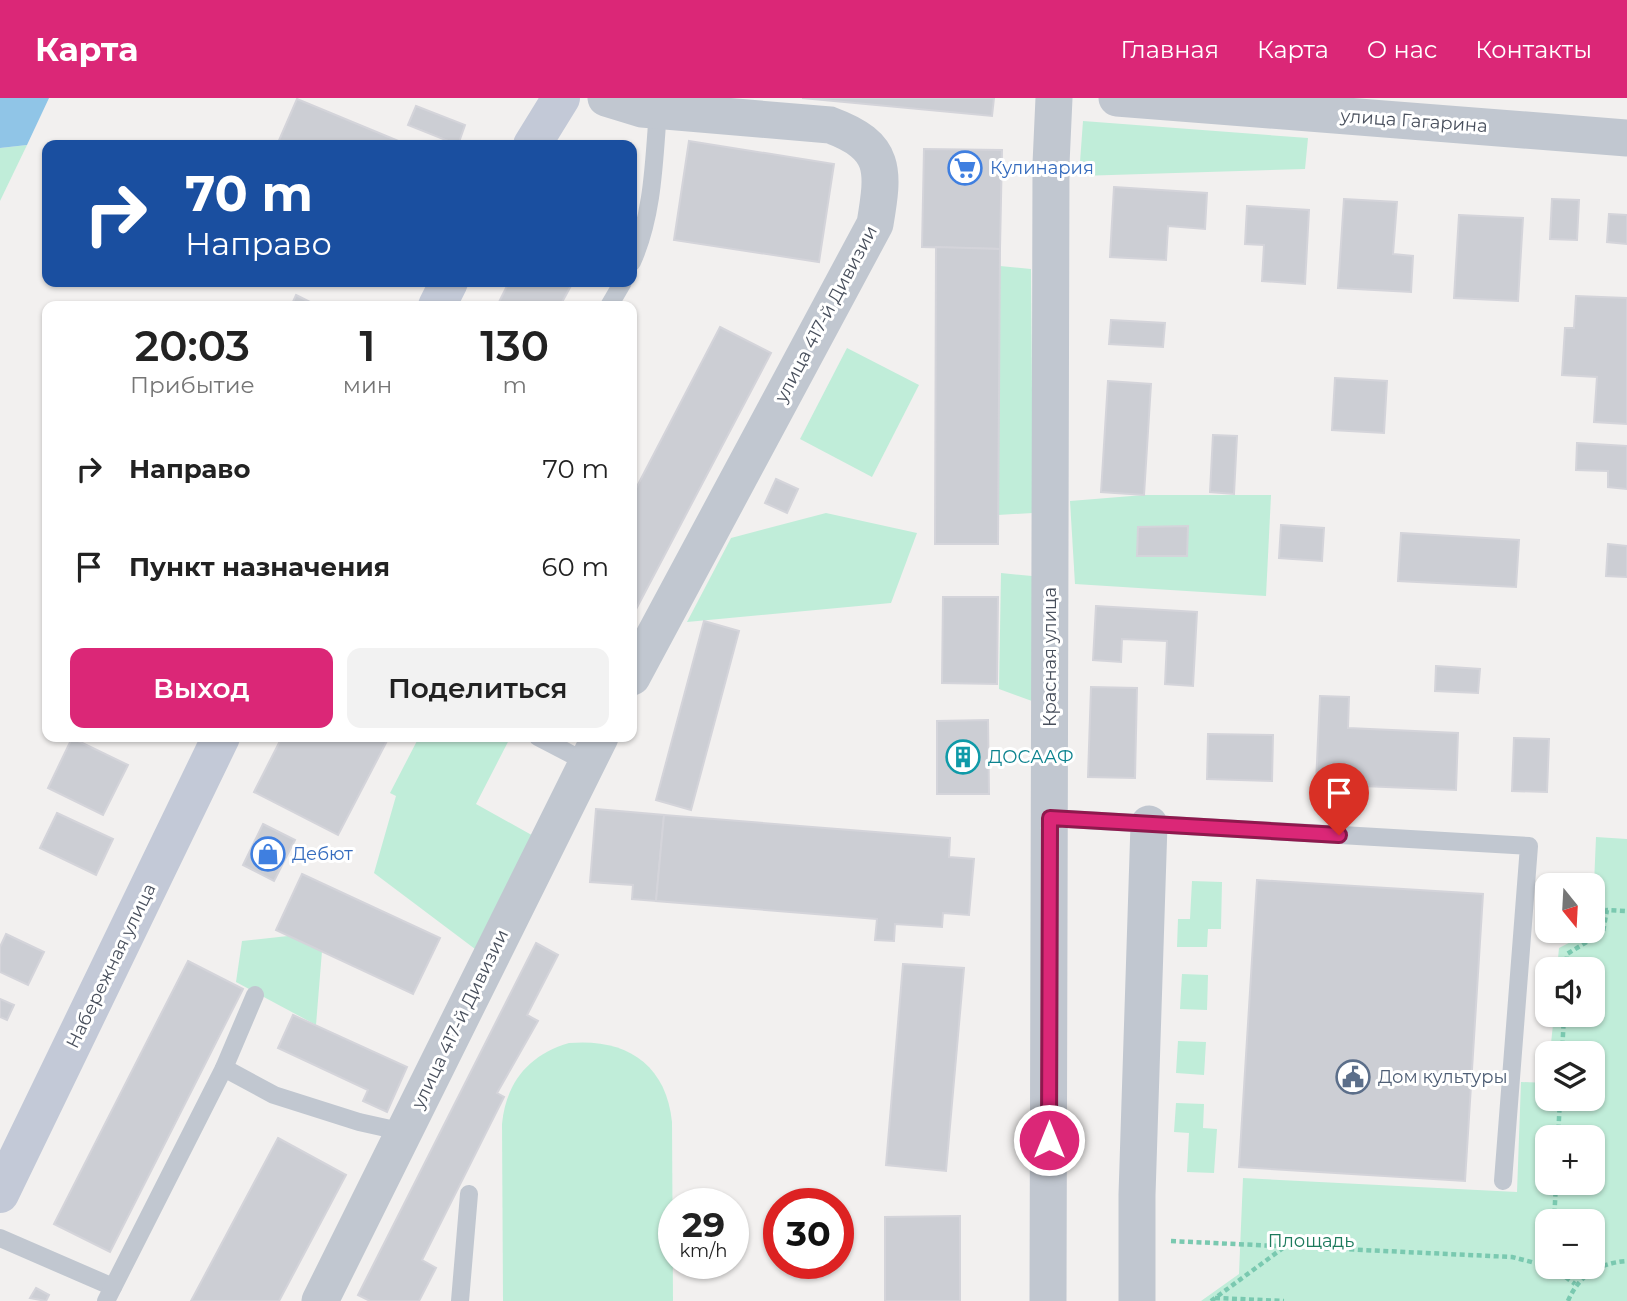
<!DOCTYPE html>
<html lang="ru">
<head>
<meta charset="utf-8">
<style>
  body { margin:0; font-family:Montserrat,sans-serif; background:#f2f2f2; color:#222; height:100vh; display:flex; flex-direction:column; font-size:26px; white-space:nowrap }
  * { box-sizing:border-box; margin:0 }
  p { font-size:23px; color:#767676 }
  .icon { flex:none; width:38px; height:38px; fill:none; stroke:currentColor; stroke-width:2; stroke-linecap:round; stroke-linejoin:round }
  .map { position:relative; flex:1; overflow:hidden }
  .details { position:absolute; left:42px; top:203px; width:595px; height:441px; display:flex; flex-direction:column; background:#fff; border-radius:14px; box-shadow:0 2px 5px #0004 }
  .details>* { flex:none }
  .guide { position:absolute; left:42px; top:42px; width:595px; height:147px; border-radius:14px; box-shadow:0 2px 5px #0004; background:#1a4fa0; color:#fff; overflow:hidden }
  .needle { width:46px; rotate:162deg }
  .tools { position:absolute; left:1535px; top:775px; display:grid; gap:14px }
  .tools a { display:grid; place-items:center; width:70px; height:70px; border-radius:14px; background:#fff; box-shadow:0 2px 5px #0004; font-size:35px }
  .speed { position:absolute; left:658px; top:1090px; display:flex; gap:14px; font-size:35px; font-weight:700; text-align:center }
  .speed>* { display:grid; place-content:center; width:91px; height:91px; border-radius:50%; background:#fff; box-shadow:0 2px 5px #0004; line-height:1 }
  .speed small { font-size:18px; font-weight:400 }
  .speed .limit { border:10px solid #d22; background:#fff; color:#111 }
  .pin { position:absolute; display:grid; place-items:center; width:60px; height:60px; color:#fff; margin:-72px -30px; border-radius:50% 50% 50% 0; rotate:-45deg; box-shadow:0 0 7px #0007 }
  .pin .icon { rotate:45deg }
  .me { position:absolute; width:77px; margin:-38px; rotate:0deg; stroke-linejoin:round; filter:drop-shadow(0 0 5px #0008) }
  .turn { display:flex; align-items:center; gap:24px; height:147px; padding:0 28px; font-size:32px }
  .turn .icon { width:91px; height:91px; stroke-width:2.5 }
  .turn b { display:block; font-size:49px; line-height:60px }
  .eta { display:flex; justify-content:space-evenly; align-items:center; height:119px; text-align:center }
  .eta b { font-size:42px; font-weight:600; line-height:49px }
  .action { display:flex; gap:14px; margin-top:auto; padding:14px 28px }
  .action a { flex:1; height:80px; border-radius:14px; background:#db2777; color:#fff; font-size:28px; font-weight:600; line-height:80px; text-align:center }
  .action a+a { background:#f2f2f2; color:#222 }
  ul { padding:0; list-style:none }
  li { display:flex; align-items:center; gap:21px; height:98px; padding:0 28px }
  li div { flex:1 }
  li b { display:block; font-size:26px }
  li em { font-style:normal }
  header { display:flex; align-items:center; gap:42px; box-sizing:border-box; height:98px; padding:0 35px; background:#db2777; color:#fff }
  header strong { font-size:33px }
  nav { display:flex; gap:38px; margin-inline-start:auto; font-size:24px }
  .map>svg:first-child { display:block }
  .green { fill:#c0edd9; fill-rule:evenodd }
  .water { fill:#90c5e7 }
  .building { fill:#ccced4; stroke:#d4d4da; stroke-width:2 }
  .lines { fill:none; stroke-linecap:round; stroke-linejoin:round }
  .path { stroke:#7ac9b0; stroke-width:4.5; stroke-dasharray:5 3.5; stroke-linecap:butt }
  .lane { stroke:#c1c7d0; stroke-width:18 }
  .street { stroke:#c1c7d0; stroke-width:37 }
  .secondary { stroke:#c3c9d7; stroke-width:38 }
  .route-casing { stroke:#8e194d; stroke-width:18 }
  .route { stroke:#db2777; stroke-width:12 }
  .labels { text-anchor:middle; stroke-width:6; stroke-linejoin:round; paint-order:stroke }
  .street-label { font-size:18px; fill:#484f5c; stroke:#fff }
  .shop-label { font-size:18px; fill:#366cbe; stroke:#fff; text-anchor:start }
  .culture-label { font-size:18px; fill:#0d838f; stroke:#fff; text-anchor:start }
  .service-label { font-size:18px; fill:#4e5e75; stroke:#fff; text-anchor:start }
  .park-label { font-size:18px; fill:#1c7a5c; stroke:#fff }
</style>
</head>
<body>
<header>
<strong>Карта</strong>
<nav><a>Главная</a><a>Карта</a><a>О нас</a><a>Контакты</a></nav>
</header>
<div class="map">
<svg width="1627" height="1203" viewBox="0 0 1627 1203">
  <rect width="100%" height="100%" fill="#f2f0ef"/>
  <!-- green -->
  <g class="green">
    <polygon points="1083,23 1308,40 1305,71 1079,78"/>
    <polygon points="27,47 0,103 0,50"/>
    <polygon points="1000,168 1031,171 1033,415 998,417"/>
    <polygon points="847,250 919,287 872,379 800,341"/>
    <polygon points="1144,397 1271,397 1266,498 1075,486 1070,403"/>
    <polygon points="826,415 917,435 891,505 687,524 731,440"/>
    <polygon points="1001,475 1032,478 1043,607 999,591"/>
    <polygon points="419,639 510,640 476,706 537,740 483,857 374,775 396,698 390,695"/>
    <path d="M1596 739 1627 741V1203H1201L1239 1176 1243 1080 1517 1094 1521 984 1547 985V1001H1592V956L1550 955 1554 917H1592V872L1557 871 1559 850 1592 833ZM1547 1040H1592V1085H1547ZM1547 1124H1592V1169H1547Z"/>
    <polygon points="1192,783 1222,784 1221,831 1208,831 1207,849 1177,849 1178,821 1190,821"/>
    <polygon points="288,838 322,853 316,927 236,884 242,843"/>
    <polygon points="1182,876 1208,877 1207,912 1180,911"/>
    <polygon points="1178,943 1206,944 1204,977 1176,975"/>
    <path d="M569 945C625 940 666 965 672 1024L673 1203H503L502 1026C506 985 528 957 569 945Z"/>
    <polygon points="1176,1005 1204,1006 1203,1030 1217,1031 1214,1075 1187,1074 1189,1035 1174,1034"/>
  </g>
  <!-- water -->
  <polygon class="water" points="0,0 49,0 27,47 0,50"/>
  <!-- building -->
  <g class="building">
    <polygon points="802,0 994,0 992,18"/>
    <polygon points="297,1 408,47 277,47"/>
    <polygon points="416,8 465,27 458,47 408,27"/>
    <polygon points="689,43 834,66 819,164 674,142"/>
    <polygon points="924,51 1002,52 1000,151 922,149"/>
    <polygon points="1114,89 1207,95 1205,131 1168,128 1166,162 1110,159"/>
    <polygon points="1344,101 1397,104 1393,156 1413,158 1411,194 1338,190"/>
    <polygon points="1552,101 1579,102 1577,142 1550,141"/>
    <polygon points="1247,108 1309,112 1305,186 1262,183 1264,147 1245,146"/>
    <polygon points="1609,116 1627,117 1627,146 1607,144"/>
    <polygon points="1459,117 1523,120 1518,203 1454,200"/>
    <polygon points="936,149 1000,151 998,446 935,446"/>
    <polygon points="509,184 573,184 560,208 497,208"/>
    <polygon points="296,197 318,208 291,208"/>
    <polygon points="1576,198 1627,200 1627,326 1594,324 1597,279 1562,277 1565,230 1574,230"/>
    <polygon points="1111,222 1165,225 1163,249 1109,246"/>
    <polygon points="720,229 771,255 633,517 632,398"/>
    <polygon points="1335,280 1387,283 1384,335 1332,332"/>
    <polygon points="1108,283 1151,286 1144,397 1101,394"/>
    <polygon points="1213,337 1237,338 1234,396 1210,394"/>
    <polygon points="1577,345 1627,348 1627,391 1608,389 1608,373 1576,372"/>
    <polygon points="776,381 798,391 787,415 765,405"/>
    <polygon points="1281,427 1324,430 1322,463 1279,460"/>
    <polygon points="1188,428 1187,458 1137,458 1138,429"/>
    <polygon points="1401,435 1519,442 1516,489 1398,483"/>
    <polygon points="1608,446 1627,448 1627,479 1606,478"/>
    <polygon points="943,499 998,499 997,586 942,585"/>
    <polygon points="1096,508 1197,514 1193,588 1165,586 1167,543 1122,541 1121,564 1093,562"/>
    <polygon points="704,523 739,533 691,712 656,702"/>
    <polygon points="1436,568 1480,571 1478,595 1435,593"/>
    <polygon points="1091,589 1137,590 1135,680 1088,679"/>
    <polygon points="1320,598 1349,599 1348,630 1458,635 1456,692 1316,686"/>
    <polygon points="988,622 989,696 937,696 937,623"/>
    <polygon points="1208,636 1273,637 1272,683 1207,681"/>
    <polygon points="282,639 389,639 338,737 254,694"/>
    <polygon points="72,640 128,667 103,717 48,690"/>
    <polygon points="1514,640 1549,641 1547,694 1512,693"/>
    <polygon points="596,711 664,717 656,803 632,801 633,787 590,784"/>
    <polygon points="57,715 113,741 96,777 40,750"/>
    <polygon points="664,717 950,740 949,759 974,761 969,817 943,815 942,829 895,826 894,843 875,842 877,821 656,803"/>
    <polygon points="263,726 295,742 274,783 243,767"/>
    <polygon points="302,776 440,840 413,896 276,832"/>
    <polygon points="1257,782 1483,796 1465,1083 1239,1069"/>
    <polygon points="6,836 44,854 28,887 0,874 0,849"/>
    <polygon points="536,845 558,857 527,917 538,923 497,995 504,999 422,1162 436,1170 419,1203 370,1203 358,1197"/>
    <polygon points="188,863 243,891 110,1154 54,1126"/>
    <polygon points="903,866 964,870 946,1073 886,1067"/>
    <polygon points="0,901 14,907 7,922 0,919"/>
    <polygon points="293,917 407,969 387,1014 363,1003 368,992 278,950"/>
    <polygon points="278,1040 346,1077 279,1203 191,1203"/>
    <polygon points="960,1118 960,1203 885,1203 885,1119"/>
    <polygon points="36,1190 49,1197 46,1203 30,1200"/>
  </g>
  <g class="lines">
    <!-- path -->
    <g class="path">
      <polyline points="1592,811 1607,812"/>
      <polyline points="1566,872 1567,856 1603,834 1607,812 1627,813"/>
      <polyline points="1562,956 1564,917"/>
      <polyline points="1558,1040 1560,1001"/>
      <polyline points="1554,1124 1556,1085"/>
      <polyline points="1171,1143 1512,1159 1547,1168"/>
      <polyline points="1552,1169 1575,1186"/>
      <polyline points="1215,1200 1284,1203"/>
      <polyline points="1211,1203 1283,1150"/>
      <path d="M1568 1203C1579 1177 1599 1165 1627 1163"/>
    </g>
    <!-- lane -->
    <g class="lane">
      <path d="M632 164C653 118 654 63 658 12"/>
      <polyline points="609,208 623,184"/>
      <polyline points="538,639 586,664"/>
      <polyline points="1050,720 1529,748 1503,1083"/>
      <polyline points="224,970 274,997 359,1024 404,1034"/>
      <polyline points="0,1140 113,1189"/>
      <polyline points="106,1203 224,970 255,897"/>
      <polyline points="460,1203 469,1096"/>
    </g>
    <!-- street -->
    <g class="street">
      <path d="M606 0 642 11 830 27C887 48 884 72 875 126L632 579"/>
      <polyline points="1117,0 1627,40"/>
      <polyline points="320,1203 600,639"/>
      <polyline points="1048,1203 1051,66 1054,0"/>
      <polyline points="1137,1203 1137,1097 1149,726"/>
    </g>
    <!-- secondary -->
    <g class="secondary">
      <polyline points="532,47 561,0"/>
      <polyline points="437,208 449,184"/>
      <polyline points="0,1096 221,639"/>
    </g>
  </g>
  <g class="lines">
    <defs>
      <polyline id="route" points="1049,1042 1050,720 1339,737"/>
    </defs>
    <!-- route casing -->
    <use href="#route" class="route-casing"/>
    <!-- route -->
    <use href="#route" class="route"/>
  </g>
  <!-- icons -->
  <defs>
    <symbol id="supermarket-ring" viewBox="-11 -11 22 22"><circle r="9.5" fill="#fff" stroke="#3f7fe0" stroke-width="1.5"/><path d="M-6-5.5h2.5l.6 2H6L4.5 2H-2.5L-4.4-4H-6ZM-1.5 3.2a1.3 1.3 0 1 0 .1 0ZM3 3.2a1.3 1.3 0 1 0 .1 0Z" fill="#3f7fe0"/></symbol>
    <symbol id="building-ring" viewBox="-11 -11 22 22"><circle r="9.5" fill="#fff" stroke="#0f9aa8" stroke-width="1.5"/><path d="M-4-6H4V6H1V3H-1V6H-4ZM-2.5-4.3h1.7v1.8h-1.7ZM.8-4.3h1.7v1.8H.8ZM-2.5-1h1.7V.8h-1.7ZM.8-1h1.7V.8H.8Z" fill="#0f9aa8"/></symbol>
    <symbol id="shop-ring" viewBox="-11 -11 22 22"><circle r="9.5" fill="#fff" stroke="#3f7fe0" stroke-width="1.5"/><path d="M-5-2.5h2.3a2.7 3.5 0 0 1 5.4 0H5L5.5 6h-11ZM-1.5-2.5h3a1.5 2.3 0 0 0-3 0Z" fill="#3f7fe0"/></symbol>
    <symbol id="civic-ring" viewBox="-11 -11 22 22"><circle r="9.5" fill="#fff" stroke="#5c6f8a" stroke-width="1.5"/><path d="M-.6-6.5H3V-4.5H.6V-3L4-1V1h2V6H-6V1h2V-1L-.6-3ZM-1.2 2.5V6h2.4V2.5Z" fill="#5c6f8a"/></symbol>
  </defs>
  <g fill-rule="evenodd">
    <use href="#supermarket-ring" x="946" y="51" width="38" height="38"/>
    <use href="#building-ring" x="944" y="640" width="38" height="38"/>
    <use href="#shop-ring" x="249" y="737" width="38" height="38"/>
    <use href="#civic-ring" x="1334" y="960" width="38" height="38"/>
  </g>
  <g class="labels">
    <!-- street labels -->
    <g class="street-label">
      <text transform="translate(1414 23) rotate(4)" y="6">улица Гагарина</text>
      <text transform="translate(826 216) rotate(-62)" y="6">улица 417-й Дивизии</text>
      <text transform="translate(1050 559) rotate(-90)" y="6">Красная улица</text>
      <text transform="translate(111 868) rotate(-64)" y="6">Набережная улица</text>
      <text transform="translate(460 921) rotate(-64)" y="6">улица 417-й Дивизии</text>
    </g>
    <!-- shop labels -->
    <g class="shop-label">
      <text x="990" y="76">Кулинария</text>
      <text x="292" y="762">Дебют</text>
    </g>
    <!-- culture labels -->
    <g class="culture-label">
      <text x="988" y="665">ДОСААФ</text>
    </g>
    <!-- service labels -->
    <g class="service-label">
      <text x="1378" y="985">Дом культуры</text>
    </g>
    <!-- park labels -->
    <g class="park-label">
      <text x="1311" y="1149">Площадь</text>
    </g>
  </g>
</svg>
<div class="tools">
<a><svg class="needle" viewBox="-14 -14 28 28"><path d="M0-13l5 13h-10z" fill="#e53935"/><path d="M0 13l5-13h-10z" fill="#767676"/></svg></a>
<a><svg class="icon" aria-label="sound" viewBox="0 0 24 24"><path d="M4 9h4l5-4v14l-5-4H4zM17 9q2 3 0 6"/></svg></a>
<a><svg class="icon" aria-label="layers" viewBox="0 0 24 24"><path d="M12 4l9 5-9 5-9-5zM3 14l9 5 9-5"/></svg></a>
<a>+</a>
<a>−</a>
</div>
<div class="speed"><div>29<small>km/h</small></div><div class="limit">30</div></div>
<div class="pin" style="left:1339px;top:737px;background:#d93025"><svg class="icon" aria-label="arrive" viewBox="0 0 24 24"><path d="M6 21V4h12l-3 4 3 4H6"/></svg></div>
<svg class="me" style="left:1049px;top:1042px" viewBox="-20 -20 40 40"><circle r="17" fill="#db2777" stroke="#fff" stroke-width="3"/><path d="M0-11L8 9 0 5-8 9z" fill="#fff"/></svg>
<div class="guide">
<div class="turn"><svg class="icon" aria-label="right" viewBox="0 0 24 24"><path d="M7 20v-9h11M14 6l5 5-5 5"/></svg><div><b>70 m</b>Направо</div></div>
</div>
<section class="details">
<div class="eta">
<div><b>20:03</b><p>Прибытие</p></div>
<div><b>1</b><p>мин</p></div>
<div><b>130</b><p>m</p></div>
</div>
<ul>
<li><svg class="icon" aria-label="right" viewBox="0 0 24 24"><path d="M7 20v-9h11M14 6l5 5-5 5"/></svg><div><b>Направо</b></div><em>70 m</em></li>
<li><svg class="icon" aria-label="arrive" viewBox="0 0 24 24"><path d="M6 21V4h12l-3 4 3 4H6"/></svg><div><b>Пункт назначения</b></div><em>60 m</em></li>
</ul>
<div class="action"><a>Выход</a><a>Поделиться</a></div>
</section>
</div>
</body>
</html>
